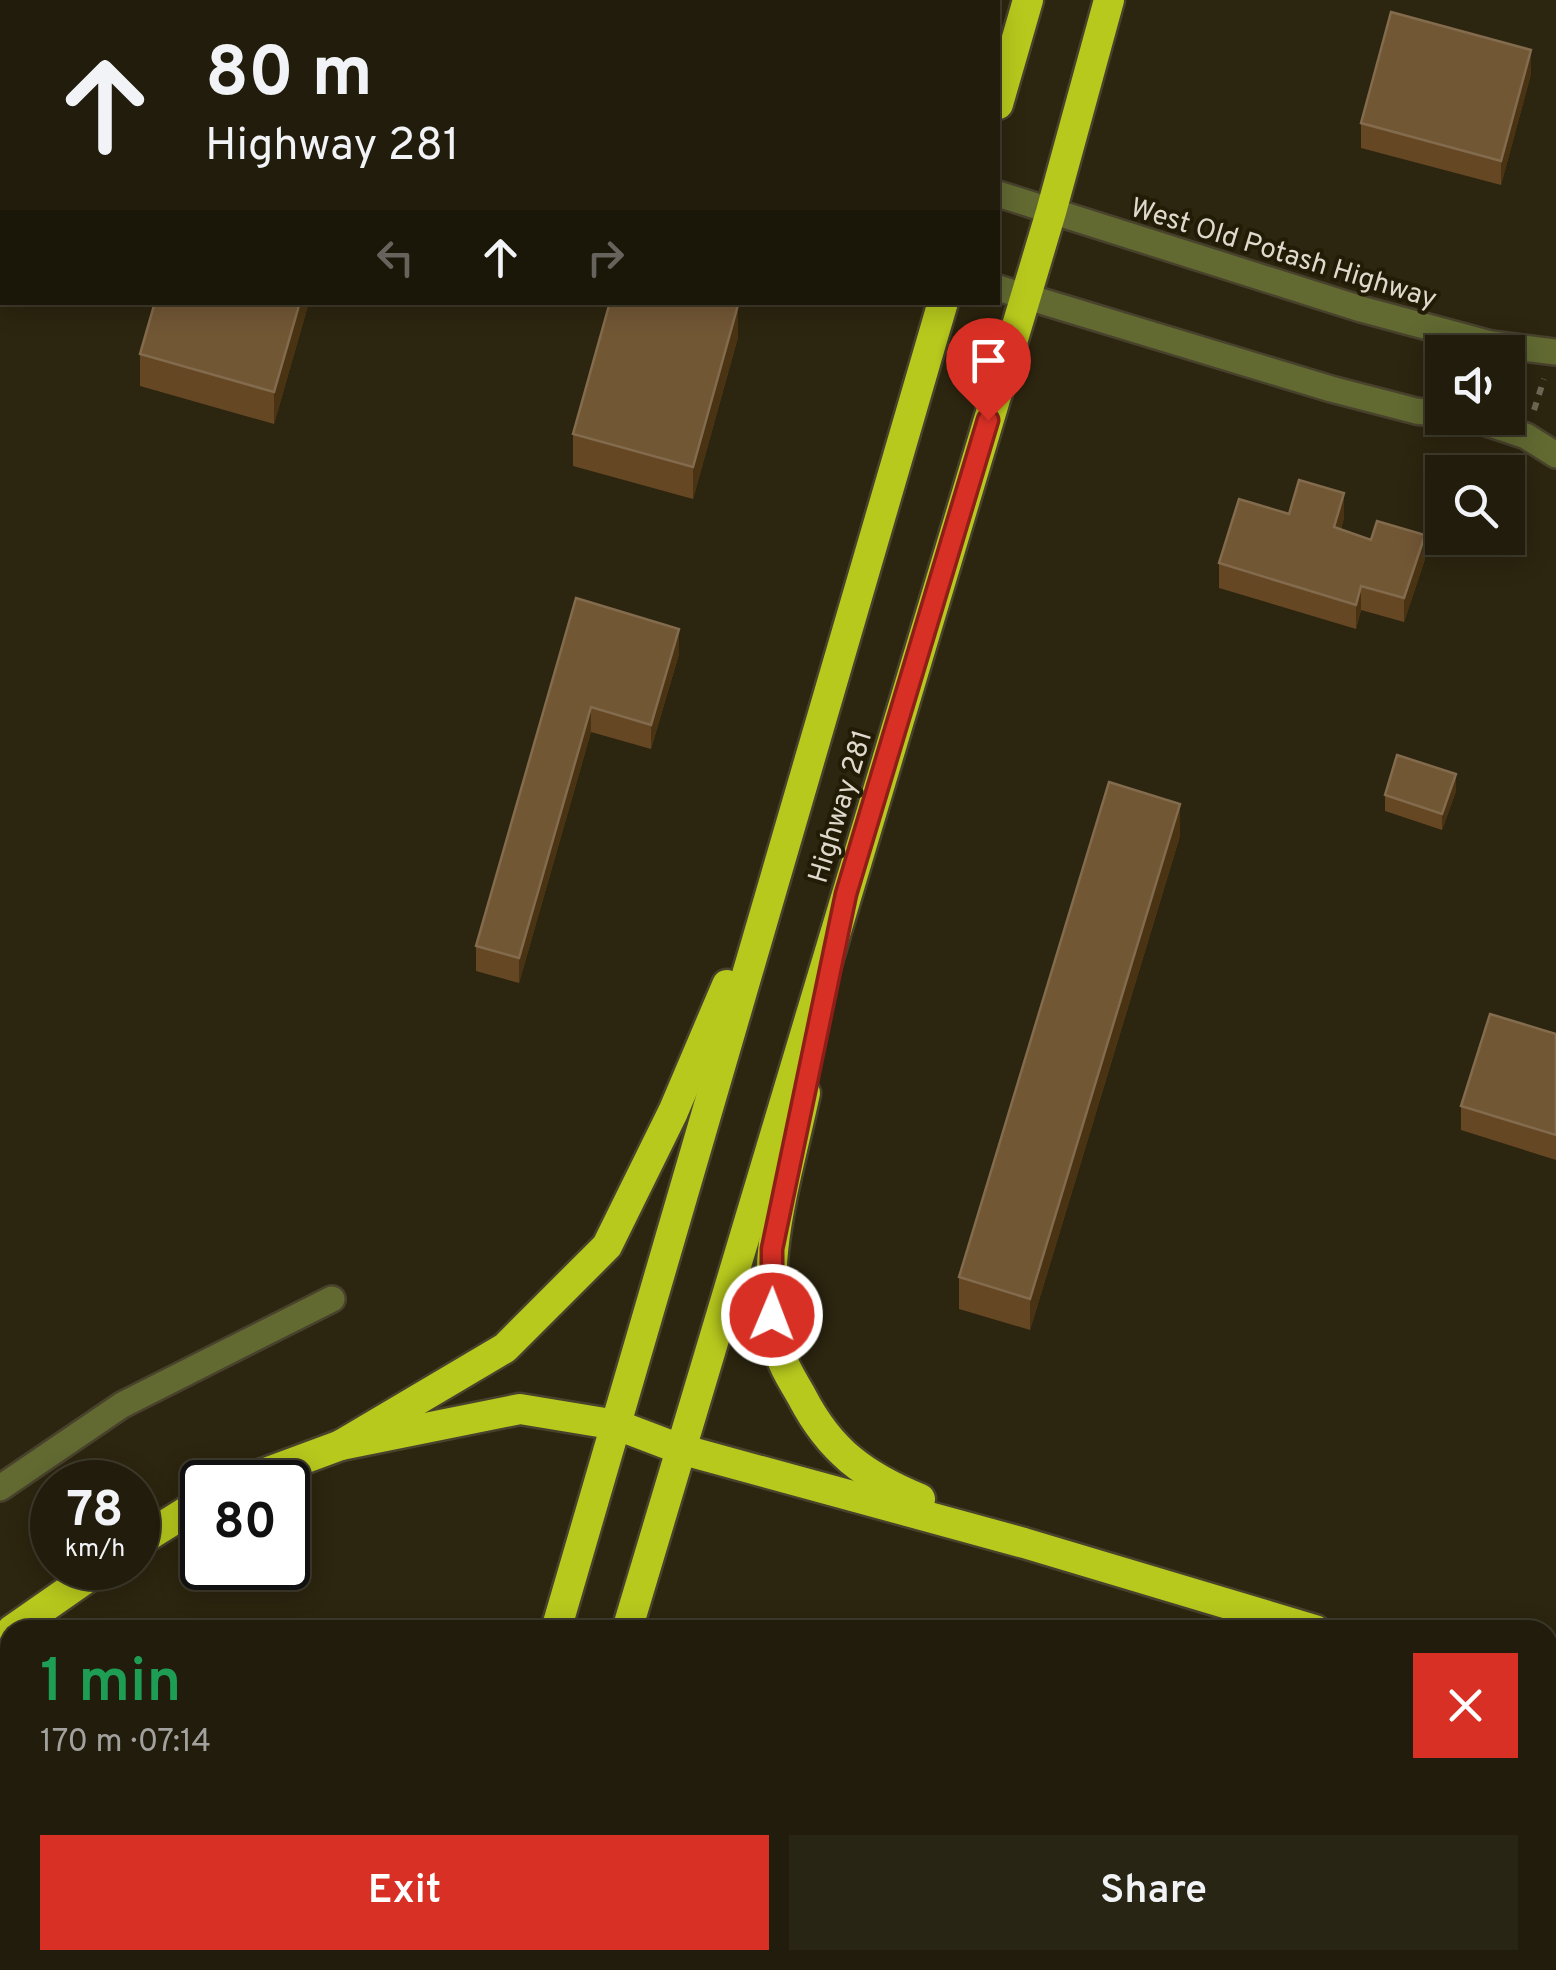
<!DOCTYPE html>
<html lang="en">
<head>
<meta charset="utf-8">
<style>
  body { margin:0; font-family:Overpass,sans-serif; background:#292514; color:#f1f3f6; height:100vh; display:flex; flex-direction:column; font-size:38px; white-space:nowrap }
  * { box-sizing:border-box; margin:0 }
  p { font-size:32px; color:#a2a19d }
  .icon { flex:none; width:55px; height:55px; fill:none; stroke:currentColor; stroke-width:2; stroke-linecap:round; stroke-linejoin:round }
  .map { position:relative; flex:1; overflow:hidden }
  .sheet { position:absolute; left:0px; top:1620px; width:1558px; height:350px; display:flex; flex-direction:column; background:#211c0b; border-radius:30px 30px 0 0; box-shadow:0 5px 25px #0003,0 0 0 2px #3e3a2c }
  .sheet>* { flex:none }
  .top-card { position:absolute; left:0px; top:0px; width:1000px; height:305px; box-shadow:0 5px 25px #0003,0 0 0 2px #3e3a2c; background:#211c0b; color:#f1f3f6; overflow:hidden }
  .buttons { position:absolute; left:1425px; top:335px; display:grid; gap:20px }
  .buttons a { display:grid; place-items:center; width:100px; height:100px; border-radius:0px; background:#211c0b; box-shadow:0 5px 25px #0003,0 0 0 2px #3e3a2c; font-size:50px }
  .speed { position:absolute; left:30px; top:1460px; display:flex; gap:20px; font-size:50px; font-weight:700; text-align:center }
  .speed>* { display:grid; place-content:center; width:130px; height:130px; border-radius:50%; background:#211c0b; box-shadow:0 5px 25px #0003,0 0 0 2px #3e3a2c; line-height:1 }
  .speed small { font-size:25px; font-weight:400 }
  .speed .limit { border:5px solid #111; border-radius:15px; background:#fff; color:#111 }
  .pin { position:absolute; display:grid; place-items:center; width:85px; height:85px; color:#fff; margin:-102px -42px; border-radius:50% 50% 50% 0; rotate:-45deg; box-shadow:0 0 10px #0007 }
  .pin .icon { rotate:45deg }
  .me { position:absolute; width:110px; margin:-55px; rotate:1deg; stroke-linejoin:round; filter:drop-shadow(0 0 8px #0008) }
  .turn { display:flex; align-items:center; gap:35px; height:210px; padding:0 40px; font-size:45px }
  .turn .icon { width:130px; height:130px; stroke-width:2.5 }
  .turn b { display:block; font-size:70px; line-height:85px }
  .lanes { display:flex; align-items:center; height:95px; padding:0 40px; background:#0003; justify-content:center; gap:50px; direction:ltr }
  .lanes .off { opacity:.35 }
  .round { display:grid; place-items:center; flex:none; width:105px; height:105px; border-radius:0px; background:#292514 }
  .overview { display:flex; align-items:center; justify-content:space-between; height:170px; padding:0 40px }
  h1 { font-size:60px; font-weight:600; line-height:75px; color:#1e9e55 }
  .action { display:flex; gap:20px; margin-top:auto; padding:20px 40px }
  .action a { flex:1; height:115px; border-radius:0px; background:#d93025; color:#fff; font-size:40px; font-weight:600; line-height:115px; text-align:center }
  .action a+a { background:#292514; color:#f1f3f6 }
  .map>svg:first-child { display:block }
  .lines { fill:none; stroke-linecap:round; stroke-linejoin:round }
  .minor-casing { stroke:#48422d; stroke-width:30 }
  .major-casing { stroke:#48422d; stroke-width:30 }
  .highway-casing { stroke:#48422d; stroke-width:35 }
  .path { stroke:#6f6956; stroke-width:6; stroke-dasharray:8 8; stroke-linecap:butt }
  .minor { stroke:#626a32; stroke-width:25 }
  .major { stroke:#9fae2b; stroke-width:25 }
  .highway { stroke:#b7c91d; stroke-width:30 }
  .wall { fill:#654723 }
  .shaded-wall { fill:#493313 }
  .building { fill:#725735; stroke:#836b4d; stroke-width:2.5 }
  .route-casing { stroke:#8d1f18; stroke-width:25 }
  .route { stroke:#d93025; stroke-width:18 }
  .labels { text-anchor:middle; stroke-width:8; stroke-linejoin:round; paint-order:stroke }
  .street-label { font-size:28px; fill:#ded9cc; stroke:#221b06 }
</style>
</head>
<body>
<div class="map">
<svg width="1556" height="1970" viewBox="0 0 1556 1970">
  <rect width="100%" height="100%" fill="#2c250f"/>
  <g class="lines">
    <defs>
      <g id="minor">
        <polyline points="79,0 87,2"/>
        <polyline points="205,0 213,2"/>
        <polyline points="343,0 352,2"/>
        <polyline points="565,2 566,0"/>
        <polyline points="0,71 2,72"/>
        <polyline points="0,149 2,150"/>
        <polyline points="998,194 1361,309 1491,344 1556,352"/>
        <polyline points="998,288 1331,389 1416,411 1442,414"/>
        <polyline points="1472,418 1526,436 1556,455"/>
        <polyline points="0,1488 122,1405 332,1299"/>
      </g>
      <g id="major">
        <polyline points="1548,1759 1556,1758"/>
        <polyline points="1548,1843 1556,1842"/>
        <polyline points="536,1970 578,1960"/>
        <polyline points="905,1970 948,1960"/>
      </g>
      <g id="highway">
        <polyline points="998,104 1028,0"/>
        <path d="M805 1093C787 1178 755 1271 781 1356 785 1370 795 1384 802 1397 830 1451 864 1476 920 1499"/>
        <polyline points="341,1445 520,1409 617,1425 680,1449 1024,1543 1315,1630"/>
        <polyline points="241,1482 341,1445 505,1348 607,1246 673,1112 727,985"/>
        <polyline points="138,1542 202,1502"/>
        <polyline points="12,1630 101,1568"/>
        <polyline points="556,1630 943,302"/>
        <polyline points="627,1630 1051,212 1109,0"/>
        <polyline points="1548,1693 1556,1694"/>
        <polyline points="1548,1886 1556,1882"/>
        <polyline points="455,1970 458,1960"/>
        <polyline points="528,1970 531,1960"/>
        <polyline points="1385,1970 1402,1960"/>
      </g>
    </defs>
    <!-- minor casing -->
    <use href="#minor" class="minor-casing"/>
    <!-- major casing -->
    <use href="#major" class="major-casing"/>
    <!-- highway casing -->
    <use href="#highway" class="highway-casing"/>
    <!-- path -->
    <polyline class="path" points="1534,410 1544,379"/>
    <!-- minor -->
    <use href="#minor" class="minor"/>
    <!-- major -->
    <use href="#major" class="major"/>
    <!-- highway -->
    <use href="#highway" class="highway"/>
  </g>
  <!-- wall -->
  <g class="wall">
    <polygon points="1531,74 1501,185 1361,148 1361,123"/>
    <polygon points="309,302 274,424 140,386 140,354"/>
    <polygon points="738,337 693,499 573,466 573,434"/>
    <polygon points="1289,514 1344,518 1341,529 1425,559 1404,622 1361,610 1356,629 1219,588 1219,563"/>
    <polygon points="576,598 679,654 651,749 591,732 519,983 476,971 476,946"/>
    <polygon points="1456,791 1442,830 1385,811 1385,795"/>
    <polygon points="1180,836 1030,1330 959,1309 959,1277"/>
    <polygon points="1556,1034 1556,1160 1461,1130 1461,1106"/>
  </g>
  <!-- shaded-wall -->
  <g class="shaded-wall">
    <polygon points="760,0 778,0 775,2 760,2"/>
    <polygon points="1531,50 1531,74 1501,185 1501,161"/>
    <polygon points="300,302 309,302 274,424 274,392"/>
    <polygon points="738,305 738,337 693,499 693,467"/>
    <polygon points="1344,493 1344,518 1334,551 1334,527"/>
    <polygon points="1425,535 1425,559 1404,622 1404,598"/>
    <polygon points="1361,586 1361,610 1356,629 1356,605"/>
    <polygon points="679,629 679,654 651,749 651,725"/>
    <polygon points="591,707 591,732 519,983 519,958"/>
    <polygon points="1456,774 1456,791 1442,830 1442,814"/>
    <polygon points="1180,804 1180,836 1030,1330 1030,1299"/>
  </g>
  <!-- building -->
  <g class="building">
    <polygon points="1391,12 1531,50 1501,161 1361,123"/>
    <polygon points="155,302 300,302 274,392 140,354"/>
    <polygon points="610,302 730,302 738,305 693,467 573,434"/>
    <polygon points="1299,480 1344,493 1334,527 1371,540 1377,521 1425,535 1404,598 1361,586 1356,605 1219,563 1239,499 1289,514"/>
    <polygon points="576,598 679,629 651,725 591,707 519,958 476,946"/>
    <polygon points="1397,755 1456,774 1442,814 1385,795"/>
    <polygon points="1109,782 1180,804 1030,1299 959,1277"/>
    <polygon points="1490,1014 1556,1034 1556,1135 1461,1106"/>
  </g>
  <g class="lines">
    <defs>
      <polyline id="route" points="772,1315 772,1249 846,894 988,420"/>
    </defs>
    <!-- route casing -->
    <use href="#route" class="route-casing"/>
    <!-- route -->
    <use href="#route" class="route"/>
  </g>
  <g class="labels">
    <!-- street labels -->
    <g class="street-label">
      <text transform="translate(1284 252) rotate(17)" y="10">West Old Potash Highway</text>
      <text transform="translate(839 806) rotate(-73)" y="10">Highway 281</text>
    </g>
  </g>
</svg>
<div class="buttons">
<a><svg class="icon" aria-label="sound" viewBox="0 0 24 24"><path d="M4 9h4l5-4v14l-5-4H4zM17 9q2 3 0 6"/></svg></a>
<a><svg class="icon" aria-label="search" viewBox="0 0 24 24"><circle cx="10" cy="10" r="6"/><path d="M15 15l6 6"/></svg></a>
</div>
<div class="speed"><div>78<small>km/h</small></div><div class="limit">80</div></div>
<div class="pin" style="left:988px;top:420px;background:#d93025"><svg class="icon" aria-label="arrive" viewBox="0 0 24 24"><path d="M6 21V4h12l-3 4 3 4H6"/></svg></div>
<svg class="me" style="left:772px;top:1315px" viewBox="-20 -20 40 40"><circle r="17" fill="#d93025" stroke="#fff" stroke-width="3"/><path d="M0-11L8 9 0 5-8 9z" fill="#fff"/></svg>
<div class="top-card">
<div class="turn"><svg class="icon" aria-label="ahead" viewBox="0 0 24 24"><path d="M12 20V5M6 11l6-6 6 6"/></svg><div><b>80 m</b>Highway 281</div></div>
<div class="lanes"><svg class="icon off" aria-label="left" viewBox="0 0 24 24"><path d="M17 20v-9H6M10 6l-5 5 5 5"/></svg><svg class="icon" aria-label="ahead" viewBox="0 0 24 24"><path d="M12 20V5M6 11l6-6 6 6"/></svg><svg class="icon off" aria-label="right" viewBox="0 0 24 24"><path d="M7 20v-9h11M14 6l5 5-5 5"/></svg></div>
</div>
<section class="sheet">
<div class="overview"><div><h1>1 min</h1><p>170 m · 07:14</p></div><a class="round" style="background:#d93025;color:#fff"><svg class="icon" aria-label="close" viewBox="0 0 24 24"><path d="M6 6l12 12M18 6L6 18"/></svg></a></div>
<div class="action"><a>Exit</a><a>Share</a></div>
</section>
</div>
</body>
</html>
